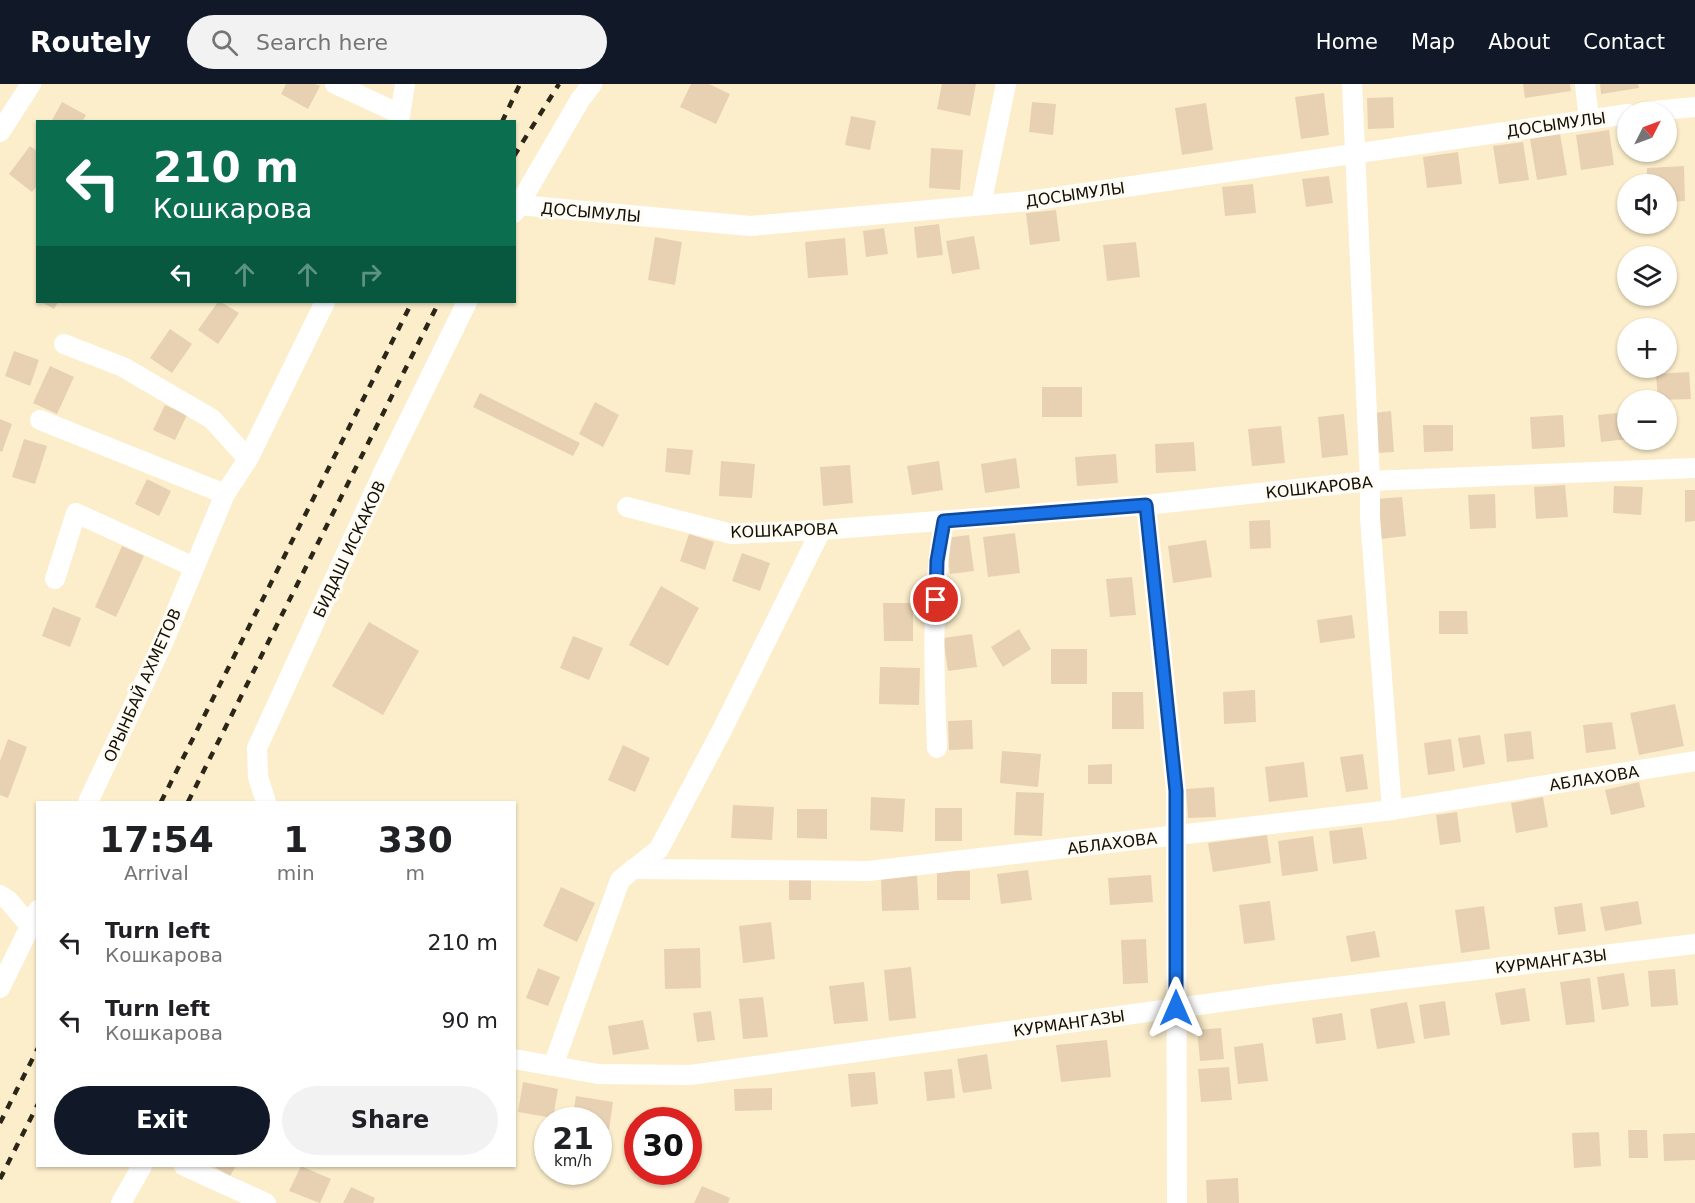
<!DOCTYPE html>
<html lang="en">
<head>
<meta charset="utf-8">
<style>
  body { margin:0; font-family:"DejaVu Sans",sans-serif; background:#f2f2f2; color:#202124; height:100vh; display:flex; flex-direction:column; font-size:22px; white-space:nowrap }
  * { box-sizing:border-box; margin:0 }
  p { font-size:20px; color:#757577 }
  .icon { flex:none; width:33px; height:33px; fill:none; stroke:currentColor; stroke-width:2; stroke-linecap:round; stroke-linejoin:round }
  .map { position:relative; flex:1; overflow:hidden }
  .panel { position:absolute; left:36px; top:717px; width:480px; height:366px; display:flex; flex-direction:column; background:#fff; border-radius:0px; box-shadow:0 2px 4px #0004 }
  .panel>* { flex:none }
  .banner { position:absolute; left:36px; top:36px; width:480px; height:183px; border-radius:0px; box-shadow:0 2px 4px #0004; background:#0b6e4f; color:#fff; overflow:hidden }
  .needle { width:39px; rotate:48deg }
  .tools { position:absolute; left:1617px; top:18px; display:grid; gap:12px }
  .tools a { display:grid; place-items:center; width:60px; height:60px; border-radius:50%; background:#fff; box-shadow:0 2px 4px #0004; font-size:30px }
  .speed { position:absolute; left:534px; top:1023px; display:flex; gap:12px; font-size:30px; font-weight:700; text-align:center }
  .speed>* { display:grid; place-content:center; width:78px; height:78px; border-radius:50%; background:#fff; box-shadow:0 2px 4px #0004; line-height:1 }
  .speed small { font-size:15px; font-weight:400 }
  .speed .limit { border:9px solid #d22; background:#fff; color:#111 }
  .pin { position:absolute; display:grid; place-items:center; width:51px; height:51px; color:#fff; margin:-26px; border:3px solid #fff; border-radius:50%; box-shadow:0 2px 6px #0007 }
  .me { position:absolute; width:66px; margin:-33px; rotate:0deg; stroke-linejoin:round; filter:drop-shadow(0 0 4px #0008) }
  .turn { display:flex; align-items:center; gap:21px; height:126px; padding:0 18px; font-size:27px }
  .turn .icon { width:78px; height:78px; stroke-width:2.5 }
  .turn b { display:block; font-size:42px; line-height:51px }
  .lanes { display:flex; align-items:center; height:57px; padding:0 18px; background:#0003; justify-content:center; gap:30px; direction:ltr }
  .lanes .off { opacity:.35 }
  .eta { display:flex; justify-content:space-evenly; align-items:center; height:102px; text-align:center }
  .eta b { font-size:36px; font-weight:600; line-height:42px }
  .action { display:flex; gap:12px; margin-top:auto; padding:12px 18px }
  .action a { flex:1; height:69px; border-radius:36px; background:#111827; color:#fff; font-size:24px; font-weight:600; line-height:69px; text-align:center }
  .action a+a { background:#f2f2f2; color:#202124 }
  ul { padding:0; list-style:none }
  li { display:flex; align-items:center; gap:18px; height:78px; padding:0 18px }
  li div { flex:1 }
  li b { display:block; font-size:22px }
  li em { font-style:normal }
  header { display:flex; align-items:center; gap:36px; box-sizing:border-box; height:84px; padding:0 30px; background:#111827; color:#fff }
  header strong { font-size:28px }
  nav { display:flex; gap:33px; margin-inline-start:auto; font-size:21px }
  .search { width:420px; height:54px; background:#f2f2f2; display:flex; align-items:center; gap:15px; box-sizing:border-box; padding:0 21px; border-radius:33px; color:#757577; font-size:22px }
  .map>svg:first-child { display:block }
  .building { fill:#e7d1b2 }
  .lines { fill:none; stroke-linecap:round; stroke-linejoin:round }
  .minor { stroke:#fff; stroke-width:20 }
  .rail { stroke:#2b2618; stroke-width:4.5; stroke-dasharray:8 8; stroke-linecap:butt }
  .route-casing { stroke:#114b97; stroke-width:15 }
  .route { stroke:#1a73e8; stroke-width:10 }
  .labels { text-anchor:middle; stroke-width:6; stroke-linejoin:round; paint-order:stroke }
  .street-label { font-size:16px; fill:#141004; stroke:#fffcf5 }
</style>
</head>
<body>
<header>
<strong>Routely</strong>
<div class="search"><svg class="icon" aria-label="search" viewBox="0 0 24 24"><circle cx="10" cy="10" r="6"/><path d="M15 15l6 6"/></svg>Search here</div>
<nav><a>Home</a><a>Map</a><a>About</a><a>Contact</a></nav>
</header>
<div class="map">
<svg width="1695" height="1119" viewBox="0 0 1695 1119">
  <rect width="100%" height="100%" fill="#fceecb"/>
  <!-- building -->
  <g class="building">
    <polygon points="286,0 315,0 320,2 308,25 281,10"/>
    <polygon points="691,0 709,0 730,10 716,40 680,23"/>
    <polygon points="942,0 976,0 970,32 937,25"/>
    <polygon points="1523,0 1570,0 1571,7 1525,14"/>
    <polygon points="1600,0 1638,0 1639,4 1601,10"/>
    <polygon points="1324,9 1329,51 1301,55 1295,13"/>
    <polygon points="1393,13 1394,44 1368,45 1367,14"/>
    <polygon points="62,18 86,31 82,38 51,38"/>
    <polygon points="1032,18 1056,20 1053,51 1029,48"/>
    <polygon points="1206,19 1213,66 1182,71 1175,24"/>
    <polygon points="851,32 876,37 870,66 845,61"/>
    <polygon points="1609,46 1614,81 1581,86 1576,51"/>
    <polygon points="1560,50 1567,91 1537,96 1530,55"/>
    <polygon points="1523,58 1529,96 1499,100 1493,62"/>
    <polygon points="30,62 38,68 38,101 32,108 9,90"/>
    <polygon points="931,64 963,66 960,106 929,104"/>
    <polygon points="1458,68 1462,100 1427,104 1423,73"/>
    <polygon points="1684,82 1685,117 1666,118 1666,100 1647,100 1647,84"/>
    <polygon points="1329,92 1333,119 1306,123 1302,95"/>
    <polygon points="1253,100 1256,129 1225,132 1222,103"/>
    <polygon points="1056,126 1060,157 1030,161 1026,129"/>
    <polygon points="939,140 943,171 917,174 914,143"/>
    <polygon points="884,144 888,170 866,173 863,147"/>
    <polygon points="974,152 980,185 952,190 946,157"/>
    <polygon points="655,153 682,158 675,201 648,196"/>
    <polygon points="845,154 848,191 808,194 805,158"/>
    <polygon points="1136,158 1140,193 1107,197 1103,161"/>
    <polygon points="41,218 58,218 54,225"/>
    <polygon points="218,218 221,218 239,229 218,260 198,246"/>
    <polygon points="170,245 192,260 172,289 150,274"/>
    <polygon points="14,267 39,276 30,302 5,292"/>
    <polygon points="50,282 74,293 57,330 33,319"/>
    <polygon points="1689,288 1691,315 1658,316 1656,290"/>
    <rect x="1042" y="303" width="40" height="30"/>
    <polygon points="480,309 580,359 573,372 473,323"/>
    <polygon points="595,318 619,331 603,363 579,350"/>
    <polygon points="165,321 187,331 175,356 153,346"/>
    <polygon points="1391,327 1394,368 1375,369 1373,329"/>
    <polygon points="1626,328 1628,355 1601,358 1598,331"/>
    <polygon points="1344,330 1348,371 1322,374 1318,333"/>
    <polygon points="1563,331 1565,363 1532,365 1530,333"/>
    <polygon points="0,335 12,340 2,368 0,367"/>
    <polygon points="1423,341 1453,341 1453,367 1424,368"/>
    <polygon points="1281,342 1285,379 1252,382 1248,345"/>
    <polygon points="24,355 47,362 35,400 12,393"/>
    <polygon points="1194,358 1196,387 1156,389 1155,360"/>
    <polygon points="667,364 693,366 690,391 665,388"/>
    <polygon points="1116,370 1118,399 1077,402 1075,373"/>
    <polygon points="1016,374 1020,404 985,409 981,380"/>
    <polygon points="721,377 755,380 752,414 719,412"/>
    <polygon points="939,377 943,406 912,411 907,382"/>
    <polygon points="850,381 853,419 823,422 820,383"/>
    <polygon points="147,395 171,407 159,432 135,420"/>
    <polygon points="1565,401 1568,433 1536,435 1534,403"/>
    <polygon points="1614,402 1643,403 1641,431 1613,429"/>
    <polygon points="1685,406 1695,406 1695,437 1685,438"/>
    <polygon points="1495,410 1496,444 1470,445 1468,411"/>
    <polygon points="1402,413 1406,452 1381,455 1376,415"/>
    <polygon points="1270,436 1271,464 1250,465 1249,437"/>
    <polygon points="1015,449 1020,489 988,493 983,453"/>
    <polygon points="689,450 714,458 705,486 680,477"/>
    <polygon points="969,451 974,487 950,490 945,454"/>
    <polygon points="1206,456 1212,493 1173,499 1168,462"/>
    <polygon points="122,462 144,472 116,533 95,523"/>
    <polygon points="742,469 770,479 760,507 732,497"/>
    <polygon points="1132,493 1136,531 1110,533 1106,495"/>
    <polygon points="661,502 699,524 668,582 629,561"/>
    <polygon points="883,519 913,519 913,557 884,557"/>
    <polygon points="53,523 81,534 70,563 42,552"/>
    <polygon points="1439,527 1467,527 1468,550 1439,550"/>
    <polygon points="1352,531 1355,554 1320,559 1317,536"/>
    <polygon points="369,538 419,567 383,631 332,602"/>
    <polygon points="1019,545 1031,565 1003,583 991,563"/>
    <polygon points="972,550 977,583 948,587 943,554"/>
    <polygon points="573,552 603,564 589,596 560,584"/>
    <rect x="1051" y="565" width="36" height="35"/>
    <polygon points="880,583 920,584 919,621 879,620"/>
    <polygon points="1255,606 1256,638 1224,640 1223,608"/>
    <polygon points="1112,608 1143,608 1144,645 1112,645"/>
    <polygon points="1675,620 1684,662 1639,671 1630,629"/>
    <polygon points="972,636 973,665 949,666 948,637"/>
    <polygon points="1612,638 1616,665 1586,669 1583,641"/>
    <polygon points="1531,647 1534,675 1507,678 1504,650"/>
    <polygon points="1480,651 1485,680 1463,684 1458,654"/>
    <polygon points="8,655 27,663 8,714 0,711 0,677"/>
    <polygon points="1451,655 1455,687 1428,691 1424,659"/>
    <polygon points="623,661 650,674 635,708 608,696"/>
    <polygon points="1002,667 1041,670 1038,703 1000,699"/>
    <polygon points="1363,670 1368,705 1346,708 1340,673"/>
    <polygon points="1304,678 1308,713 1269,718 1265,683"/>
    <polygon points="1112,680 1112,700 1088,700 1088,681"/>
    <polygon points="1639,698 1645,723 1611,731 1605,706"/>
    <polygon points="1214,703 1216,733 1188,734 1186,705"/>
    <polygon points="1016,708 1044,709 1042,752 1014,751"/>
    <polygon points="871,713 905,715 903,748 870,746"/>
    <polygon points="1543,713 1548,743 1516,749 1511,719"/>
    <polygon points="733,721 774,723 772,756 731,754"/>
    <rect x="935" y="724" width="27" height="33"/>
    <polygon points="797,725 827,725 827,755 797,754"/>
    <polygon points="1457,728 1461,758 1440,761 1436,731"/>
    <polygon points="1362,743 1367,775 1333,780 1329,747"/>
    <polygon points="1267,751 1271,779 1213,788 1208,759"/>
    <polygon points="1313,752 1318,787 1282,792 1278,757"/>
    <polygon points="1028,786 1032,816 1001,820 997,790"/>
    <rect x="937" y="787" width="33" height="29"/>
    <polygon points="917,791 919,826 882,827 881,792"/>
    <polygon points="1151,791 1153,818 1110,821 1108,794"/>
    <polygon points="789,792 811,793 811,816 789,816"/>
    <polygon points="561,803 595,819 577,858 543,842"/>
    <polygon points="1270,817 1275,856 1244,860 1239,821"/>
    <polygon points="1638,817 1642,840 1605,847 1600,823"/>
    <polygon points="1582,819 1586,847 1558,851 1554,823"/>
    <polygon points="1484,822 1490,865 1461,869 1455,826"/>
    <polygon points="771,838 775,875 743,879 739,842"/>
    <polygon points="1375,847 1380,873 1351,878 1346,852"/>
    <polygon points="1146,855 1148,899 1123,900 1121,856"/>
    <polygon points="700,864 701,904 665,905 664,865"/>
    <polygon points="911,883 916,934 889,937 884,886"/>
    <polygon points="538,884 560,893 548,922 526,914"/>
    <polygon points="1675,885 1678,921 1651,923 1648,887"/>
    <polygon points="1624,889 1629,922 1602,926 1597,893"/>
    <polygon points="1590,894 1595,938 1566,941 1560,898"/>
    <polygon points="864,898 868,937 834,940 829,902"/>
    <polygon points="1525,904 1530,937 1501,941 1495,909"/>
    <polygon points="763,913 768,953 743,955 739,915"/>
    <polygon points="1445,917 1450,951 1424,955 1419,921"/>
    <polygon points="1407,918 1415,959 1377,965 1370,925"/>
    <polygon points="711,927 715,956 697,958 693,929"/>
    <polygon points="1342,929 1346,956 1316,960 1312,934"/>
    <polygon points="643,936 649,965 613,971 608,942"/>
    <polygon points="1221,944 1224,975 1200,977 1197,946"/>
    <polygon points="1107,956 1111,993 1061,998 1056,961"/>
    <polygon points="1263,959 1268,997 1238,1000 1234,963"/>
    <polygon points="987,970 992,1005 963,1009 957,975"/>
    <polygon points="1229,983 1232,1016 1201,1018 1198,985"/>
    <polygon points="952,985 955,1014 927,1017 924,988"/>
    <polygon points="875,988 878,1020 851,1023 848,990"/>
    <polygon points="523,998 558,1005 553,1034 518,1028"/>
    <polygon points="772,1004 772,1026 735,1027 734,1005"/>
    <polygon points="576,1012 613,1018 609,1046 598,1045 598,1036 572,1036"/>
    <polygon points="662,1028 679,1036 658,1036"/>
    <polygon points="688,1041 695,1044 688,1058"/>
    <polygon points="1628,1046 1647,1046 1648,1074 1629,1074"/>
    <polygon points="1599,1048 1601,1082 1574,1084 1572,1049"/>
    <polygon points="1695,1049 1695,1076 1664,1077 1663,1050"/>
    <polygon points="213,1082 236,1082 230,1092"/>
    <polygon points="301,1082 331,1095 320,1119 289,1107"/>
    <polygon points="1238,1094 1239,1119 1207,1119 1206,1096"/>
    <polygon points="702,1102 730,1114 728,1119 694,1119"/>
    <polygon points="351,1103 375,1114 373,1119 343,1119"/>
  </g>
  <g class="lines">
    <!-- minor -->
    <g class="minor">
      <polyline points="335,0 400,30"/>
      <polyline points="1352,0 1370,397 1370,433 1392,726"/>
      <polyline points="1585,0 1589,35"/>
      <polyline points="1644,28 1695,23"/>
      <polyline points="399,38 405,0"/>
      <polyline points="0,48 31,0"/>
      <polyline points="519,121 750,142 1029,117 1628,30"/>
      <polyline points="981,121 1006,0"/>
      <polyline points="514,129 580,16 592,0"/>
      <polyline points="64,260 123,283 212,335 248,375"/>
      <polyline points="40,336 225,410"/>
      <polyline points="1146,421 1176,707 1177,1119"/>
      <polyline points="627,423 732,450 821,446 1146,421 1370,397 1695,384"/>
      <polyline points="55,495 76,429 194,483"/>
      <path d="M937 664C934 588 931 512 944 437"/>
      <polyline points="88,718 163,559 225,410 248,375 325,218"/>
      <polyline points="266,718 258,693 257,664 383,389 467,218"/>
      <polyline points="633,785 869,787 1392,726 1695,677"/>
      <polyline points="0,811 8,816 30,842"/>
      <polyline points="0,904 38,826"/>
      <polyline points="514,975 598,990 690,991 1286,909 1695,860"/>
      <polyline points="553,982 620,796 659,765 722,646 821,446"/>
      <polyline points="184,1082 266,1119"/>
      <polyline points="121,1119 142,1082"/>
    </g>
    <!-- rail -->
    <g class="rail">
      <polyline points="502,38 520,0"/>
      <polyline points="514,72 559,0"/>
      <polyline points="161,718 412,218"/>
      <polyline points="188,718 439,218"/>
      <polyline points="0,1039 38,964"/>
      <polyline points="0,1095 38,1020"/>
    </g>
  </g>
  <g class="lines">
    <defs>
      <polyline id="route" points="936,516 937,477 944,437 1146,421 1176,707 1176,924"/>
    </defs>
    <!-- route casing -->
    <use href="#route" class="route-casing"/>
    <!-- route -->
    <use href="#route" class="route"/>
  </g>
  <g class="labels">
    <!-- street labels -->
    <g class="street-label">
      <text transform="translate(1556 40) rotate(-8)" y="6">ДОСЫМУЛЫ</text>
      <text transform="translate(1075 110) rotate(-8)" y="6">ДОСЫМУЛЫ</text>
      <text transform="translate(591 128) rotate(5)" y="6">ДОСЫМУЛЫ</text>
      <text transform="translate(1319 403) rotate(-6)" y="6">КОШКАРОВА</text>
      <text transform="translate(784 446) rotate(-2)" y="6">КОШКАРОВА</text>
      <text transform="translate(349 465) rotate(-65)" y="6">БИДАШ ИСКАКОВ</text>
      <text transform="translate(142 601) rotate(-66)" y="6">ОРЫНБАЙ АХМЕТОВ</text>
      <text transform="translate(1594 694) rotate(-9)" y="6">АБЛАХОВА</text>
      <text transform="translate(1112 759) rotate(-7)" y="6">АБЛАХОВА</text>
      <text transform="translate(1551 877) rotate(-7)" y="6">КУРМАНГАЗЫ</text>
      <text transform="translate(1069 939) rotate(-8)" y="6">КУРМАНГАЗЫ</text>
    </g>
  </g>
</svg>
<div class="tools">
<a><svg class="needle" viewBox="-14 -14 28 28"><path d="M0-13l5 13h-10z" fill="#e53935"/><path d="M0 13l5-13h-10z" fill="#757577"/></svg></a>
<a><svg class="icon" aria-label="sound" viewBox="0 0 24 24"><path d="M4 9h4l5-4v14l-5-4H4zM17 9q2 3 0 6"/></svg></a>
<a><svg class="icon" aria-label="layers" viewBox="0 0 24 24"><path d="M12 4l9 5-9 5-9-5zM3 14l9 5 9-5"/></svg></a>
<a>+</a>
<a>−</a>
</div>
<div class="speed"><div>21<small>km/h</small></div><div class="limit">30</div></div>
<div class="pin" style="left:936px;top:516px;background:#d93025"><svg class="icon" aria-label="arrive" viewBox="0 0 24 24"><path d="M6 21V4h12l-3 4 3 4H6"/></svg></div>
<svg class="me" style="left:1176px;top:924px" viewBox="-20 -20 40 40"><path d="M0-17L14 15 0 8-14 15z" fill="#1a73e8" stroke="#fff" stroke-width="4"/></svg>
<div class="banner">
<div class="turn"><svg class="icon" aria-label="left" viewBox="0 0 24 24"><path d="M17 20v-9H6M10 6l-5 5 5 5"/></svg><div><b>210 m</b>Кошкарова</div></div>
<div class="lanes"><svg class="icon" aria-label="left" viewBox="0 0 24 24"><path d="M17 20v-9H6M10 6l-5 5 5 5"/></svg><svg class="icon off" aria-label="ahead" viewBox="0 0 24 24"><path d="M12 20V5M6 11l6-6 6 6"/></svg><svg class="icon off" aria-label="ahead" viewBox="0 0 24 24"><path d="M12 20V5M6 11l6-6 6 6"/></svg><svg class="icon off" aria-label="right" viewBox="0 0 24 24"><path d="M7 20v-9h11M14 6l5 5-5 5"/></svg></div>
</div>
<section class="panel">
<div class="eta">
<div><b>17:54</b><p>Arrival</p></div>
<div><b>1</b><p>min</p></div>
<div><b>330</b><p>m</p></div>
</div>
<ul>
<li><svg class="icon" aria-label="left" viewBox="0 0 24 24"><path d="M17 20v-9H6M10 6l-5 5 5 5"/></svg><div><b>Turn left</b><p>Кошкарова</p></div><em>210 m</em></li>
<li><svg class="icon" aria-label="left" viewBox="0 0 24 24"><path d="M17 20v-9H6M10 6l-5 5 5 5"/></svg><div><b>Turn left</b><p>Кошкарова</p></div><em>90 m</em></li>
</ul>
<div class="action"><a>Exit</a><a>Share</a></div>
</section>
</div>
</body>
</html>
